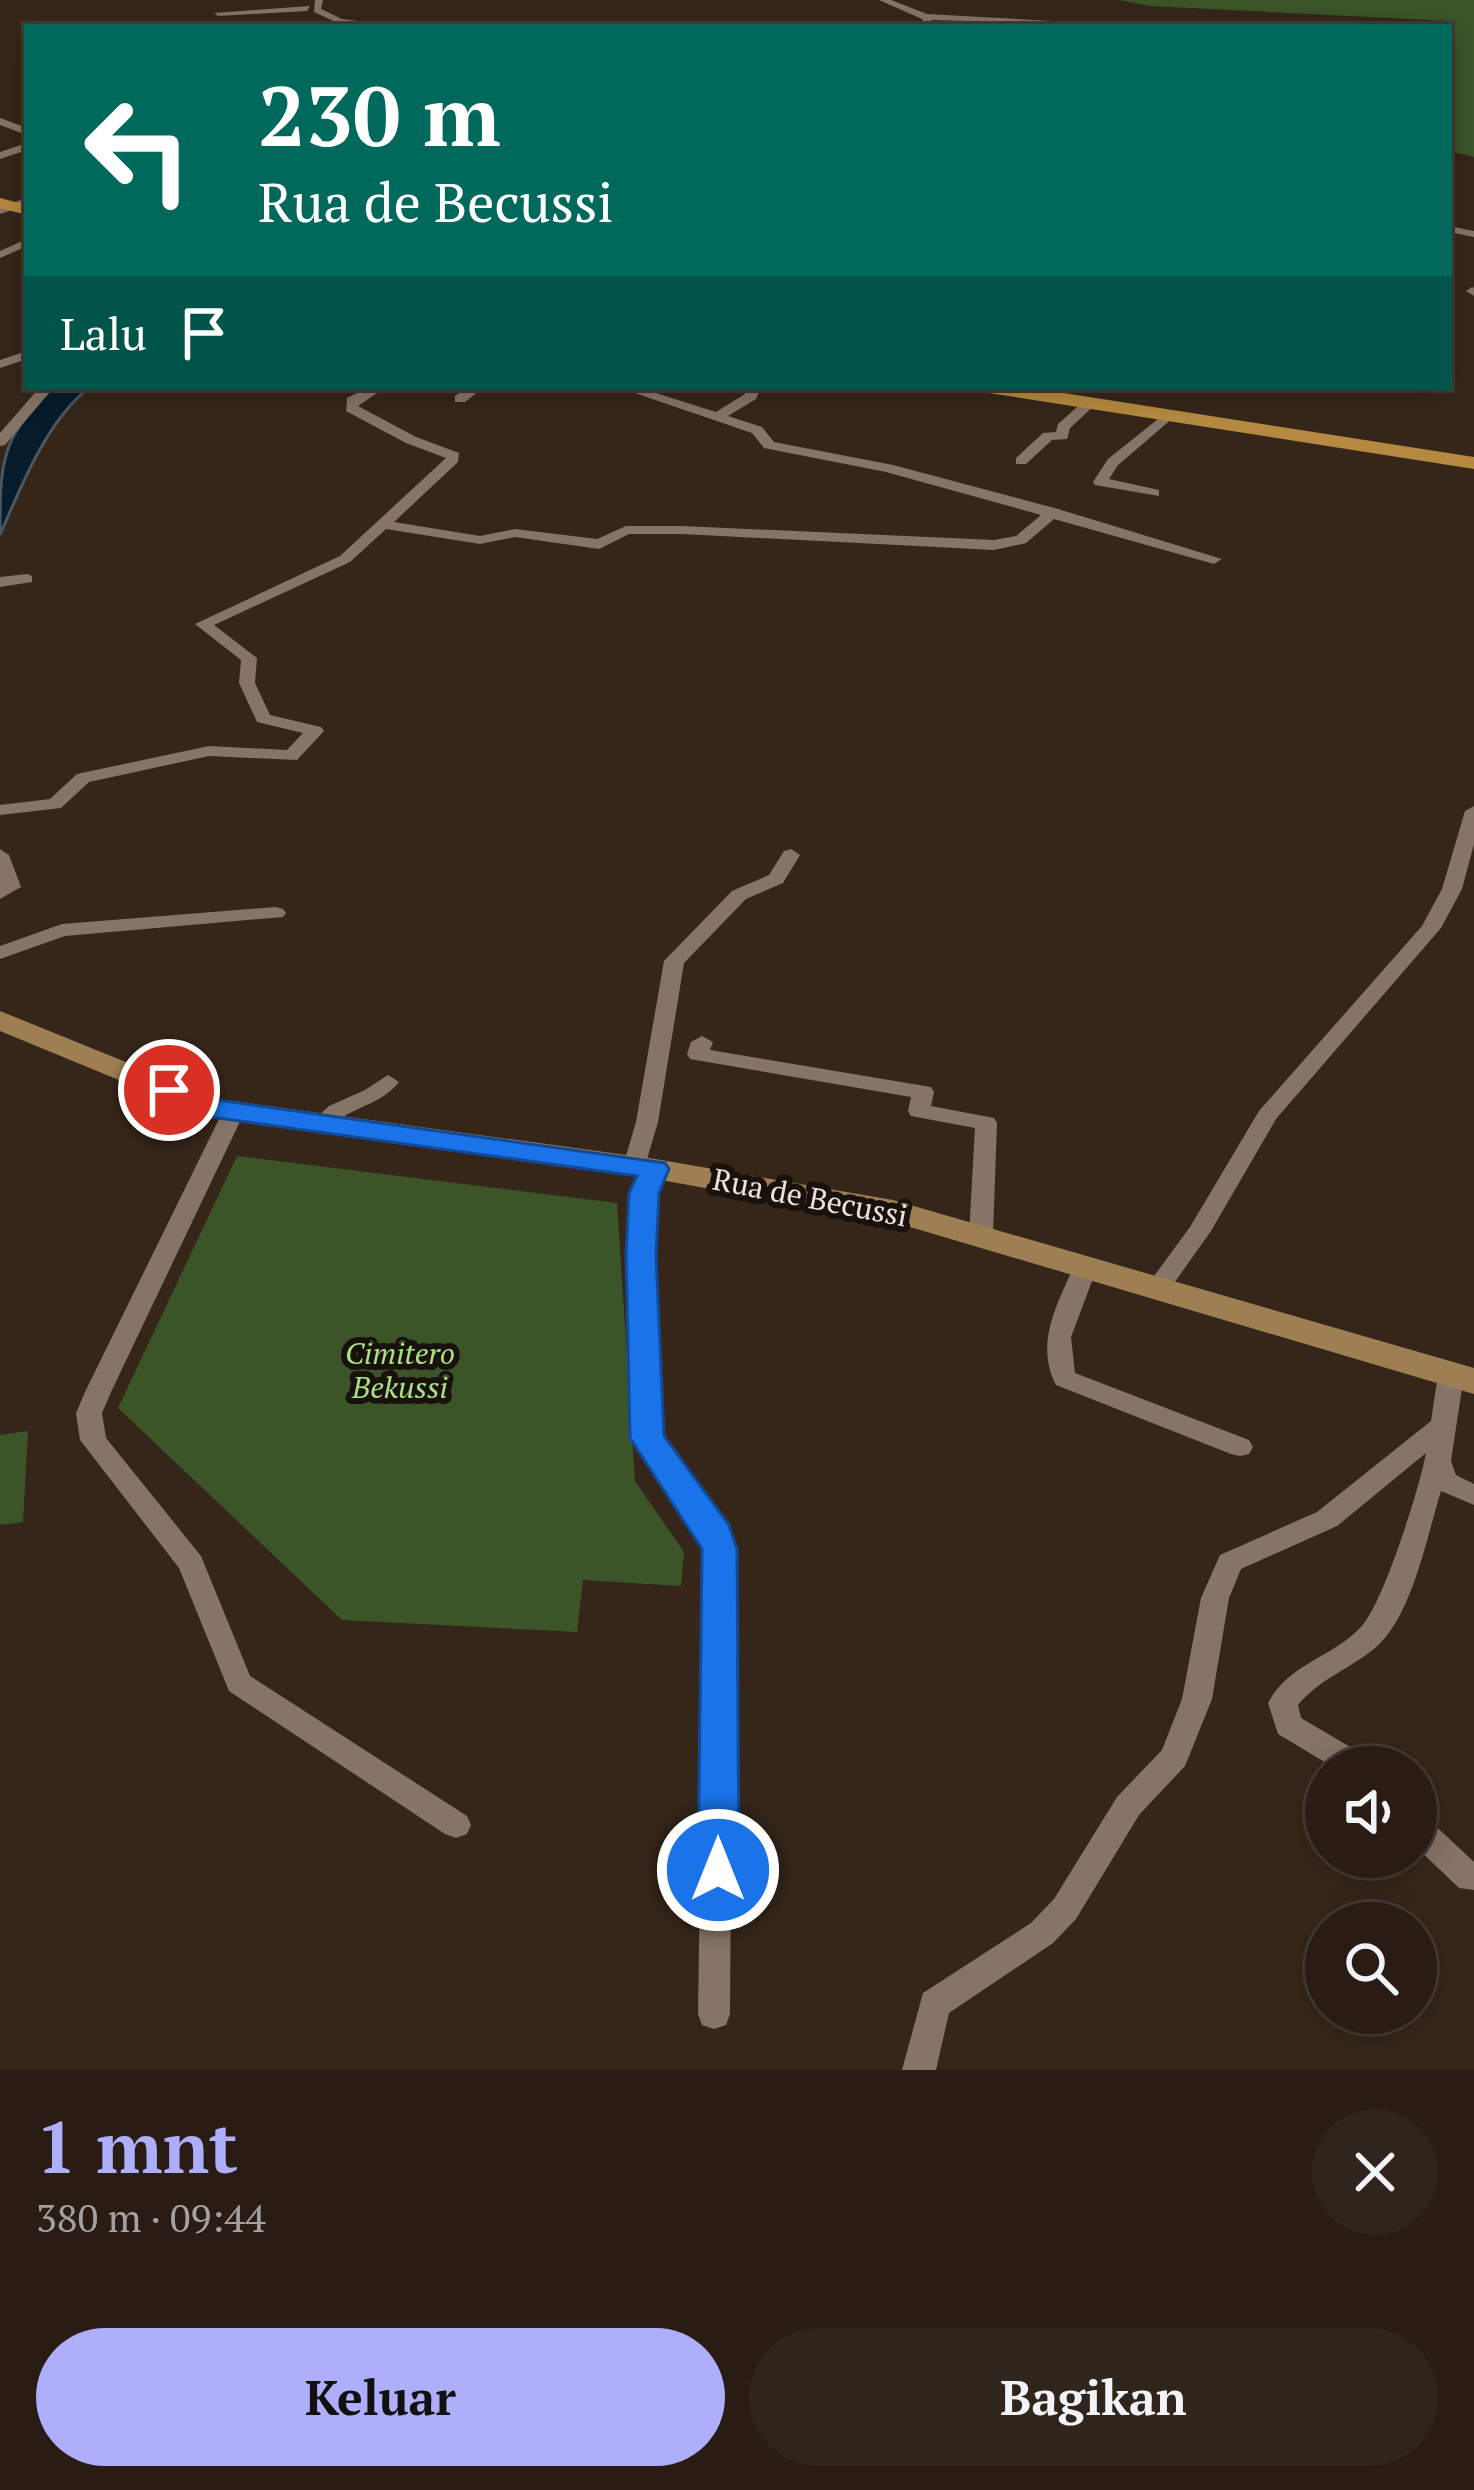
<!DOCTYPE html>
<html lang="id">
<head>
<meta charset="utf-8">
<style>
  body { margin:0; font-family:"PT Serif",serif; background:#30251d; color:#f1f3f6; height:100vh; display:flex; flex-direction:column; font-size:45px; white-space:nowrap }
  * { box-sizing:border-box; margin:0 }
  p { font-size:39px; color:#a5a1a0 }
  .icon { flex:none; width:66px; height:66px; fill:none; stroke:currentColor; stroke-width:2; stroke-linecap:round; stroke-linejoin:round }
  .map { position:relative; height:2070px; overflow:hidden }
  .sheet { display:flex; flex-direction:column; background:#281c14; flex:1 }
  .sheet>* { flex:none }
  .hud { position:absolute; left:24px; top:24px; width:1428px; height:366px; border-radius:0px; box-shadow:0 6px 30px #0003,0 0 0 3px #443a34; background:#00695c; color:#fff; overflow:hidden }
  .buttons { position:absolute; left:1305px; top:1746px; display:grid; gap:24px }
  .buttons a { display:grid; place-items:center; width:132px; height:132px; border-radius:50%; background:#281c14; box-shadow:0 6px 30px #0003,0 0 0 3px #443a34; font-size:60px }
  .pin { position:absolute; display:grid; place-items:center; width:102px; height:102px; color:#fff; margin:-51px; border:6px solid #fff; border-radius:50%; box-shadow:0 3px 12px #0007 }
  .me { position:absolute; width:132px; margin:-66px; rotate:0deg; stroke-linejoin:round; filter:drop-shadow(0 0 9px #0008) }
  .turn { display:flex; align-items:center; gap:42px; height:252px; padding:0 36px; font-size:54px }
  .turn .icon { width:156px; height:156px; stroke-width:2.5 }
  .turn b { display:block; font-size:84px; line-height:102px }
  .then { display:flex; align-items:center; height:114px; padding:0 36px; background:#0003; gap:24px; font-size:45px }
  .round { display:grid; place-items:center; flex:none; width:126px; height:126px; border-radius:63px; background:#30251d }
  .headline { display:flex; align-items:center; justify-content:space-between; height:204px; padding:0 36px }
  h1 { font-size:72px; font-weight:700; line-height:90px; color:#afaefa }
  .primary-button { display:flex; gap:24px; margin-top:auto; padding:24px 36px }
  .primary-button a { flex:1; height:138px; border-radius:72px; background:#afaefa; color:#111; font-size:48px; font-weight:700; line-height:138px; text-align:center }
  .primary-button a+a { background:#30251d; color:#f1f3f6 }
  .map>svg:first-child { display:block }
  .green { fill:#3b5529 }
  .water { fill:#061b2c; stroke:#4b5760; stroke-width:3 }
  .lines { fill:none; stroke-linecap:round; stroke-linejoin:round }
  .street { fill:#867466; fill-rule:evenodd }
  .secondary { fill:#9d7f53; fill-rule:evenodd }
  .primary { fill:#b58a40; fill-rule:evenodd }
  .route { fill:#1a73e8; stroke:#114b97; stroke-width:3 }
  .labels { text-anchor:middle; stroke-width:12; stroke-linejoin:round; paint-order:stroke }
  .street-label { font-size:30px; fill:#ece2da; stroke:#18110c }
  .park-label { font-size:30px; font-style:italic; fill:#a8e182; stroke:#18110c }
</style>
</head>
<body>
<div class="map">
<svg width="1474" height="2070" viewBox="0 0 1474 2070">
  <rect width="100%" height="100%" fill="#36261a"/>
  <!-- green -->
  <g class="green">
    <polygon points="1119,0 1474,0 1474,157 1449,151 1449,27 1428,27 1449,21 1150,6"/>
    <polygon points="237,1156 617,1203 635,1481 684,1552 681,1586 583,1580 577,1632 342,1620 118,1408"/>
    <polygon points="28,1431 23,1522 0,1525 0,1435"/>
  </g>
  <!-- water -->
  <path class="water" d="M54 387H90C47 420 21 486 0 535 0 464 0 436 54 387Z"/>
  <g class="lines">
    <!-- street -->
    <g class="street">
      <polygon points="315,0 323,0 321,9 342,19 408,27 340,24 314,12"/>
      <polygon points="879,0 891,0 927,14 1142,26 931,20 933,27 925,27 922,19"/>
      <polygon points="310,6 307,11 218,16 214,13"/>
      <polygon points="0,118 27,128 27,135 0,125"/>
      <polygon points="27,143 27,150 0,159 0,152"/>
      <polygon points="27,198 27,205 0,214 0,207"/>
      <polygon points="1449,226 1474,231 1474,237 1449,232"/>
      <polygon points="27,239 27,246 0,258 0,251"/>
      <polygon points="1472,287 1474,288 1474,296 1466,291"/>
      <polygon points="27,351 27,359 0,368 0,360"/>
      <polygon points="40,387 54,387 5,445 0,446 0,433"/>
      <polygon points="369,387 386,387 358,406 416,437 459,453 458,462 394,522 480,536 515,529 597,539 626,526 682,526 994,540 1016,536 1041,515 886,472 764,448 752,433 617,387 637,387 716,412 745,394 747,387 761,387 756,399 728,416 762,427 774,442 893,465 1058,509 1222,559 1214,564 1054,519 1026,543 994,550 682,534 629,534 599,549 515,537 480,544 386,529 350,562 214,625 257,658 255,683 270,715 321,727 324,731 297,760 209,756 89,782 61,808 0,815 0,805 50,799 77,774 209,746 287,750 303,733 257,722 239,683 241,660 195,624 340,556 446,458 406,443 346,411 347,398"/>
      <polygon points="468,387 484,387 465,402 455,402 455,396"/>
      <polygon points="1085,400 1097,403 1070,428 1067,439 1052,440 1026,464 1016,464 1016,458 1043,433 1056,432 1058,424"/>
      <polygon points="1168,411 1173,412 1173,418 1118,465 1109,479 1159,490 1159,496 1095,485 1093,482 1108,459"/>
      <polygon points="27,574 32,576 32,582 0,587 0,577"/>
      <polygon points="1474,806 1474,844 1462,889 1441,928 1276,1119 1211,1231 1167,1293 1149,1293 1146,1287 1190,1227 1259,1111 1422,926 1442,889 1465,811"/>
      <polygon points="0,849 9,855 21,887 0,899"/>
      <polygon points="791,849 800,855 783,883 746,899 684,963 658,1122 645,1166 642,1171 626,1171 623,1166 636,1122 664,961 732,891 769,875 784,851"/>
      <polygon points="276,907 283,909 286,913 283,917 65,936 0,959 0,946 62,924"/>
      <polygon points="702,1036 713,1042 710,1050 931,1087 934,1092 931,1106 994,1118 997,1123 993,1235 989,1240 973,1240 969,1235 975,1128 911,1116 908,1111 911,1097 690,1059 687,1054 691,1042"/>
      <path d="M388 1075 399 1082C384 1100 367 1104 348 1114 338 1119 332 1126 322 1130L311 1123 329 1106 365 1090Z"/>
      <polygon points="234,1104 245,1111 111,1392 102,1413 106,1438 201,1556 250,1676 467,1816 471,1825 467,1834 456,1838 445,1834 229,1691 179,1568 80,1440 76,1413 85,1392 223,1111"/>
      <polygon points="655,1162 666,1169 655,1193 653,1255 660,1436 726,1527 733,1549 730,2014 726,2025 714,2029 702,2025 698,2014 705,1549 703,1536 634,1438 629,1255 633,1193 647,1164"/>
      <path d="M1085 1260 1093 1262 1097 1268 1071 1337 1075 1373 1249 1440 1253 1447 1249 1454 1240 1456 1231 1454 1056 1385C1035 1344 1056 1307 1073 1268L1077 1262Z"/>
      <path d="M1451 1366 1460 1369 1464 1375 1451 1461 1456 1475 1474 1484V1505L1441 1491C1427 1536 1412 1617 1375 1648 1350 1669 1319 1679 1298 1705L1301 1718 1369 1758 1373 1767H1333L1278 1734 1268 1703C1289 1663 1332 1658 1361 1627 1383 1604 1420 1487 1426 1453L1337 1526 1241 1569 1229 1598 1212 1699 1185 1766 1139 1815 1076 1919 1053 1943 949 2013 936 2070H902L923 1993 1031 1923 1054 1899 1117 1797 1162 1750 1182 1699 1201 1598 1220 1555 1317 1512 1431 1421 1438 1375 1442 1369Z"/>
      <polygon points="1416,1814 1427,1818 1474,1862 1474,1890 1459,1888 1416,1847"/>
    </g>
    <!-- secondary -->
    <polygon class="secondary" points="0,1011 217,1099 655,1159 893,1200 1474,1368 1474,1394 890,1221 655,1179 211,1118 0,1031"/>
    <!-- primary -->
    <g class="primary">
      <polygon points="0,198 27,205 27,215 0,208"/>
      <polygon points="980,387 1025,387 1474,457 1474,469 989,393"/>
    </g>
  </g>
  <!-- route -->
  <polygon class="route" points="169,1082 217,1100 665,1163 669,1169 659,1193 656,1255 664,1436 729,1525 737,1549 739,1870 733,1883 718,1888 704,1883 698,1870 702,1549 630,1438 626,1255 629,1193 637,1176 211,1117 159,1096 159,1084"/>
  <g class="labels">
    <!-- street labels -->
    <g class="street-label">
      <text transform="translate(810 1198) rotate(11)" y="10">Rua de Becussi</text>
    </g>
    <!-- park labels -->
    <g class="park-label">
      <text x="400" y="1364">Cimitero<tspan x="400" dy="34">Bekussi</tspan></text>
    </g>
  </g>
</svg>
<div class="buttons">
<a><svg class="icon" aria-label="sound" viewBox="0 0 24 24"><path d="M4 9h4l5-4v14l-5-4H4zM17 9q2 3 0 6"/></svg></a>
<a><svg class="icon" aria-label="search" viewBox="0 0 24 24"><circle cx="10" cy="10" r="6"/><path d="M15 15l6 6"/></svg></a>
</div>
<div class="pin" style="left:169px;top:1090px;background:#d93025"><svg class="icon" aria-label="arrive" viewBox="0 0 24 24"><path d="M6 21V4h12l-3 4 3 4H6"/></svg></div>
<svg class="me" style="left:718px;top:1870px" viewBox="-20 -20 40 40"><circle r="17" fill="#1a73e8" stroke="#fff" stroke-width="3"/><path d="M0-11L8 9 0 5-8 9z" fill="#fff"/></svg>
<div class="hud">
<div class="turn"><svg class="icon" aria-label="left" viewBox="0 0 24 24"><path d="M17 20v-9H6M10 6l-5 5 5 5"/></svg><div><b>230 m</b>Rua de Becussi</div></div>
<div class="then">Lalu<svg class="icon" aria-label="arrive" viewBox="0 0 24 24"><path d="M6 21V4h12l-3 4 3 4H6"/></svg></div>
</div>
</div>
<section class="sheet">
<div class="headline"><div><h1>1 mnt</h1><p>380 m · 09:44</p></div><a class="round"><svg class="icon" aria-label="close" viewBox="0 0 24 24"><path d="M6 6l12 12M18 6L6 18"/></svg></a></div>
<div class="primary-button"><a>Keluar</a><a>Bagikan</a></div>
</section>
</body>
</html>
